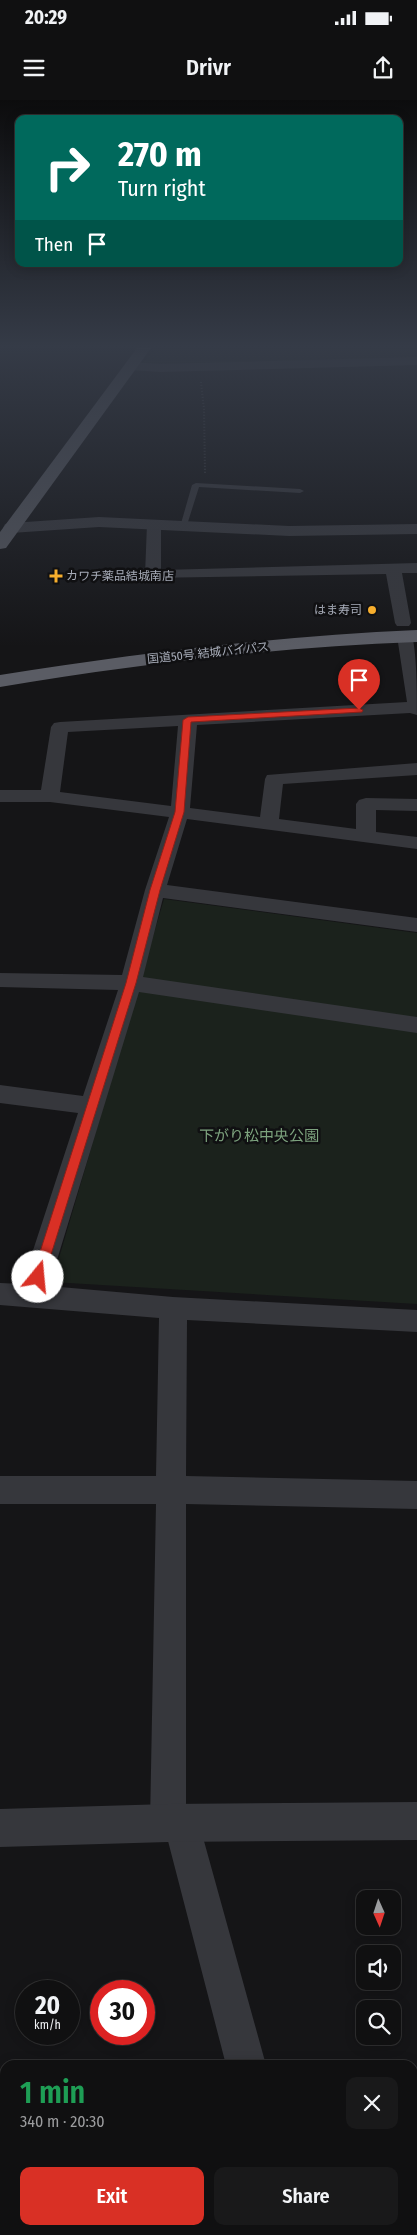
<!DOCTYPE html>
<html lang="en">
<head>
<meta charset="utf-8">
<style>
  body { margin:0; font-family:"Fira Sans Condensed","Noto Sans JP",sans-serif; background:#19191a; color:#f1f3f6; height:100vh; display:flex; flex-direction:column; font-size:19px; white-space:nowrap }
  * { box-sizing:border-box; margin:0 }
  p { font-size:16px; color:#9c9d9f }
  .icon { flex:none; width:28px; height:28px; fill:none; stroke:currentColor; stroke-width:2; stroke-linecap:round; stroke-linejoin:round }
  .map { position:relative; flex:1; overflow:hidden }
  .panel { position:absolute; left:0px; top:1960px; width:418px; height:175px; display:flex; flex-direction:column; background:#101011; border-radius:15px 15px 0 0; box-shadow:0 2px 12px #0003,0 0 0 1px #303031 }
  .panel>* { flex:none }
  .hud { position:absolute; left:15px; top:15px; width:388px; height:152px; border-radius:10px; box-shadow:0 2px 12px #0003,0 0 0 1px #303031; background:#00695c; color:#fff; overflow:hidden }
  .needle { width:32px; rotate:177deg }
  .controls { position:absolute; left:356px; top:1790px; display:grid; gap:10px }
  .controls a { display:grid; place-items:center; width:45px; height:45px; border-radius:10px; background:#101011; box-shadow:0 2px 12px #0003,0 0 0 1px #303031; font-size:25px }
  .speed { position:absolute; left:15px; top:1880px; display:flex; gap:10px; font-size:25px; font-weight:700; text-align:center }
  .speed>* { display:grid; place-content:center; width:65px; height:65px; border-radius:50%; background:#101011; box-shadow:0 2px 12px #0003,0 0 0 1px #303031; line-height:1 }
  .speed small { font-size:12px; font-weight:400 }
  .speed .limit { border:8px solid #d22; background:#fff; color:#111 }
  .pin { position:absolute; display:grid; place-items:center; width:42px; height:42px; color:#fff; margin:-51px -21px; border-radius:50% 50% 50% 0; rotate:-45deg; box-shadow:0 0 5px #0007 }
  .pin .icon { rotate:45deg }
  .me { position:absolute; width:55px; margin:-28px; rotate:17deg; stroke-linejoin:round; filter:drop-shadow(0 0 4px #0008) }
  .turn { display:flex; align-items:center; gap:18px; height:105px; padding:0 20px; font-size:22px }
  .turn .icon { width:65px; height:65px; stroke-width:2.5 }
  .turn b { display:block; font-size:35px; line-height:42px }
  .then { display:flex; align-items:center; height:48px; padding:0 20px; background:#0003; gap:10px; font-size:19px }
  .round { display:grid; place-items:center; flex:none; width:52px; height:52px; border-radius:10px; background:#19191a }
  .summary { display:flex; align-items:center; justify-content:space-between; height:85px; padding:0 20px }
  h1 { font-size:30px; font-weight:600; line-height:38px; color:#1e9e55 }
  .action { display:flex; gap:10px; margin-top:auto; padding:10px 20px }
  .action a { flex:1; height:58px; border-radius:10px; background:#d93025; color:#fff; font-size:20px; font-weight:600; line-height:58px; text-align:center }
  .action a+a { background:#19191a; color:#f1f3f6 }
  .status { display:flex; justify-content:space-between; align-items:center; height:35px; padding:0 25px; background:#101011; direction:ltr }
  .status svg { height:14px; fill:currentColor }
  header { display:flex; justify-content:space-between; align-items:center; height:65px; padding:0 20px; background:#101011; font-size:22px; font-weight:600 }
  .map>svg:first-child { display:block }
  .green { fill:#1b221c }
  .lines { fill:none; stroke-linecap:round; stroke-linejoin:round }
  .path { stroke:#3c3e43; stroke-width:2; stroke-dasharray:1 2; stroke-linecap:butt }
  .service { fill:#36373c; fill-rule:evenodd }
  .minor { fill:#36373c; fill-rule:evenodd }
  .tertiary { fill:#36373c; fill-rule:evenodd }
  .primary { fill:#52545b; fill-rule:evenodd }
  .trunk { fill:#5a5c64; fill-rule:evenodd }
  .route { fill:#d93025; stroke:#8d1f18 }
  .poi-dot { fill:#f7ae2d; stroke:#101012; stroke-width:2 }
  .labels { text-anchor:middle; stroke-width:5; stroke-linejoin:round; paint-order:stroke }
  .far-poi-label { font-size:12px; fill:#a7acb8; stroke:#101012; text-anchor:start }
  .far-street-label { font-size:12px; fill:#a7acb8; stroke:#101012 }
  .park-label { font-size:15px; fill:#7da37e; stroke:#101012 }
</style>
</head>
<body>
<div class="status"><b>20:29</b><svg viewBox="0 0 49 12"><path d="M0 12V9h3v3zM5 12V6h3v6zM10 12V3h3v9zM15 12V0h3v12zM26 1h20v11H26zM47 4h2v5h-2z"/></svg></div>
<header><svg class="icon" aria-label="menu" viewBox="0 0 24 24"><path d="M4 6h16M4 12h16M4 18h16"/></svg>Drivr<svg class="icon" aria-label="share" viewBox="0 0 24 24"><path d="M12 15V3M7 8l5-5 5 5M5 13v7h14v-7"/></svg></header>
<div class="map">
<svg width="417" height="2135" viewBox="0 0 417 2135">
  <rect width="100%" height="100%" fill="#151517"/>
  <!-- green -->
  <g class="green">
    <polygon points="155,248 417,248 417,260 141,266"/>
    <polygon points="164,799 417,833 417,1204 52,1182"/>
  </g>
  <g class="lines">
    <!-- path -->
    <polyline class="path" points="201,282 204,309 205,373"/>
    <!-- service -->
    <polygon class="service" points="196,383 300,389 304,391 300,393 199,387 187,425 180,427 192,385"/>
    <!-- minor -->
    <g class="minor">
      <polygon points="417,257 417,265 160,272 130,270 124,266 130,262 160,264"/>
      <polygon points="154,420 159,421 161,424 161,470 417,463 417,473 402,473 411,523 409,526 397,526 395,523 386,474 147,478 145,475 147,424 149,421"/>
      <path d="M405 531 411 532C417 549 417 595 417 615L410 613 197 625 190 708 260 717 265 679 267 675 417 663V675L283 684 279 719 356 729V704L359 700 366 698 417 699V711L376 710V732L417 737V749L187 719 167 785 417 818V832L163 798 143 877 417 917V933L139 892 49 1186 173 1197 417 1210V1232L187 1220 186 1376 417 1381V1409L186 1404V1707L193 1711 199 1723 266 1965H226L168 1741 156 1735 150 1723 156 1404H0V1376H156L159 1218 0 1205V1183L22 1184 78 1013 0 1003V985L83 996 118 890 0 887V873L122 875 145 790 169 717 50 702H0V690H41L51 627 54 623 60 622 407 602 397 536 399 532ZM178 626 171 706 60 692 68 632Z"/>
      <polygon points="269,2130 311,2130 313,2135 271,2135"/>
    </g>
    <!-- tertiary -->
    <g class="tertiary">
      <polygon points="99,417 289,426 417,424 417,434 289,436 99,427 11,433 5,432 3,428 5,424 11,423"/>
      <polygon points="417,1702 417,1740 168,1742 0,1747 0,1709 168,1704"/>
    </g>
    <!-- primary -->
    <polygon class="primary" points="137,248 151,248 6,448 0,449 0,432"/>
    <!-- trunk -->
    <path class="trunk" d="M417 530V542C277 547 138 564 0 587V575C138 553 277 536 417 530Z"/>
  </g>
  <!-- sky -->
  <linearGradient id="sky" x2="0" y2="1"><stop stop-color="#0c0c0d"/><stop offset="0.45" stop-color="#353b47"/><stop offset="1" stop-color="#353b47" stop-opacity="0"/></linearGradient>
  <rect width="417" height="547" fill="url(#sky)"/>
  <!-- route -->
  <polygon class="route" points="359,608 363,610 362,612 191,622 184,712 160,790 136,883 44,1177 42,1181 34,1181 32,1177 126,883 150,790 175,712 183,620 188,617"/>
  <!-- markers -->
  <g class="poi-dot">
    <path d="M53.5 468.5h5v5h5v5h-5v5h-5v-5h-5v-5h5z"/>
    <circle cx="372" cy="510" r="5"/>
  </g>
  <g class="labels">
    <!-- far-poi labels -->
    <g class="far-poi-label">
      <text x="66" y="480">カワチ薬品結城南店</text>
      <text x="362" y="514" text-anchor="end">はま寿司</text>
    </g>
    <!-- far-street labels -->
    <g class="far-street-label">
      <text transform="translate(208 553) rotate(-6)" y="4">国道50号 結城バイパス</text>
    </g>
    <!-- park labels -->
    <g class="park-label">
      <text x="259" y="1041">下がり松中央公園</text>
    </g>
  </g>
</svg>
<div class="controls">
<a><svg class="needle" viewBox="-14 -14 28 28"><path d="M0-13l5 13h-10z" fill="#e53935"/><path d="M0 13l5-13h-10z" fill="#9c9d9f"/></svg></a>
<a><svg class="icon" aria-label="sound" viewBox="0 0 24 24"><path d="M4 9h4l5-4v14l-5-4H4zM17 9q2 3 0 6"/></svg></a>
<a><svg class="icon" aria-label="search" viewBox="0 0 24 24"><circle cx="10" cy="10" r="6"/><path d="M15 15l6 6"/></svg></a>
</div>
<div class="speed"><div>20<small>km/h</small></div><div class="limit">30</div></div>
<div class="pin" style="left:359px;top:610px;background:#d93025"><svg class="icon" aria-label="arrive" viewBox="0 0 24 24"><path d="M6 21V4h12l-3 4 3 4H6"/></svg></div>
<svg class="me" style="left:38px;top:1177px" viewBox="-20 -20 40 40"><circle r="19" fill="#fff"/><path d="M0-13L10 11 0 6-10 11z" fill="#d93025"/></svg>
<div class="hud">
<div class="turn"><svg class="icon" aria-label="right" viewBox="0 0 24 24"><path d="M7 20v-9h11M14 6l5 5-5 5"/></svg><div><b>270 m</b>Turn right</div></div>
<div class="then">Then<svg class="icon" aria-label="arrive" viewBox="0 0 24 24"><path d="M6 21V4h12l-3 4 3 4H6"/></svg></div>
</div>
<section class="panel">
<div class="summary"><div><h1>1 min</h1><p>340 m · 20:30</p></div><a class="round"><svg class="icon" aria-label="close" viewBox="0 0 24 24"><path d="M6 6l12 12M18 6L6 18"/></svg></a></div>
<div class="action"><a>Exit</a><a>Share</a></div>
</section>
</div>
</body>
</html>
